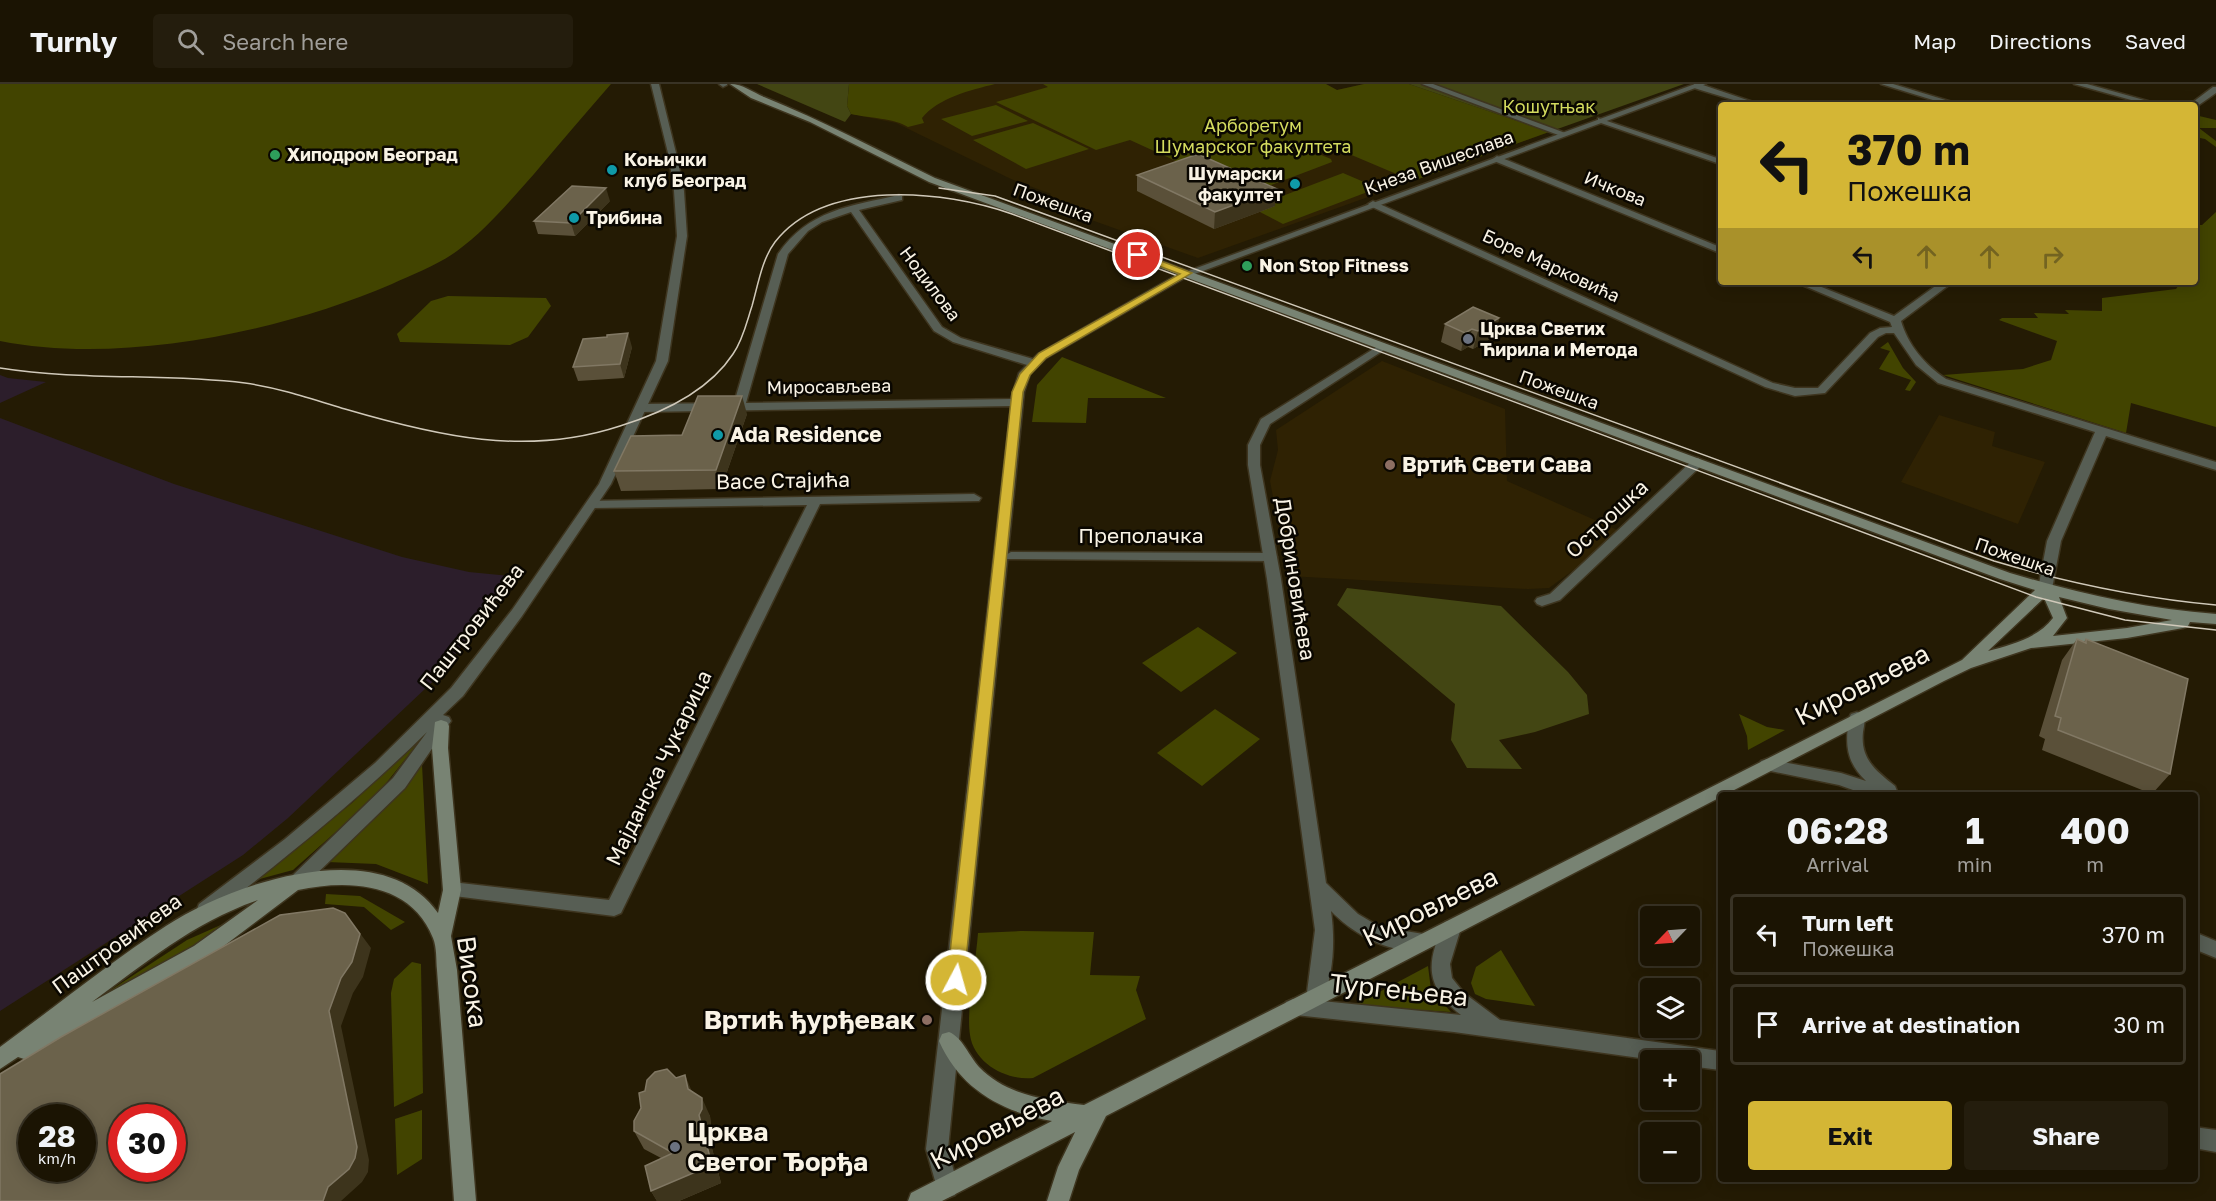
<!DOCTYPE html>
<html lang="en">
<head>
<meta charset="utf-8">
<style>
  body { margin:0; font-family:"Golos Text",sans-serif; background:#241d0d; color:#f1f3f6; height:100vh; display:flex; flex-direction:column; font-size:22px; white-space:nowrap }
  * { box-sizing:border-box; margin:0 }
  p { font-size:20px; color:#a09e9a }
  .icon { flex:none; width:33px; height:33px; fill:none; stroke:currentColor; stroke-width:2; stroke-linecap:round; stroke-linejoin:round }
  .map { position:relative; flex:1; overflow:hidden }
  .sheet { position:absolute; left:1718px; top:708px; width:480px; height:390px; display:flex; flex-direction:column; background:#1b1403; border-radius:6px; box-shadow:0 3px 15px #0003,0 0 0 2px #393325 }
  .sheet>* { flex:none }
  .top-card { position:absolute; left:1718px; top:18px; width:480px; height:183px; border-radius:6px; box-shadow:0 3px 15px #0003,0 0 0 2px #393325; background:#d4b635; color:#111; overflow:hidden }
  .needle { width:39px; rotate:245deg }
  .buttons { position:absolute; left:1640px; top:822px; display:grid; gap:12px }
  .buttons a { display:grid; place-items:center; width:60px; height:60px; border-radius:6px; background:#1b1403; box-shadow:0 3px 15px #0003,0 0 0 2px #393325; font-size:30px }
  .speed { position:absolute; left:18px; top:1020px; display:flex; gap:12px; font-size:30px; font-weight:700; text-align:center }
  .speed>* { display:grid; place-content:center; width:78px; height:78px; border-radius:50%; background:#1b1403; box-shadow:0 3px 15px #0003,0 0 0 2px #393325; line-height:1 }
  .speed small { font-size:15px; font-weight:400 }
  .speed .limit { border:9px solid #d22; background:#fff; color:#111 }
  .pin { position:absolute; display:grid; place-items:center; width:51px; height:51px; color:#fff; margin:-26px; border:3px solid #fff; border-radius:50%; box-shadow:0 2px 6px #0007 }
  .me { position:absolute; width:66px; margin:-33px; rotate:6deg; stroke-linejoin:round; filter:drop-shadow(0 0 4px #0008) }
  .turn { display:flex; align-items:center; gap:21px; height:126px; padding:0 30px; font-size:27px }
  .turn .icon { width:78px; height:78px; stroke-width:2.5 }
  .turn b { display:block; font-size:42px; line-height:51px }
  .lanes { display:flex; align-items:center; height:57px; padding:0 30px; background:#0003; justify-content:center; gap:30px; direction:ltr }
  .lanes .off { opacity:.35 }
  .eta { display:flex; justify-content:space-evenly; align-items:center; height:102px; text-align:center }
  .eta b { font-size:36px; font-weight:700; line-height:42px }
  .primary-button { display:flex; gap:12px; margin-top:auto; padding:12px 30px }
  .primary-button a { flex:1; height:69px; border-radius:6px; background:#d4b635; color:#111; font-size:24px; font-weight:700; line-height:69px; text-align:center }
  .primary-button a+a { background:#241d0d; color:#f1f3f6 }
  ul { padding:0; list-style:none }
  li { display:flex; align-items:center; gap:18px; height:81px; margin:0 12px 9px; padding:0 18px; border:3px solid #393325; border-radius:6px }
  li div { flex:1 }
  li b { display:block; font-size:22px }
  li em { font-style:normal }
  header { display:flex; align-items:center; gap:36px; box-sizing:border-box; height:84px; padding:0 30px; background:#1b1403; border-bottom:2px solid #393325 }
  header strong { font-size:28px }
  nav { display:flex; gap:33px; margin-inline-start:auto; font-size:21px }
  .search { width:420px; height:54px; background:#241d0d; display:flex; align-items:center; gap:15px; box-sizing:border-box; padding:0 21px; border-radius:6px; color:#a09e9a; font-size:22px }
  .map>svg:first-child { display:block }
  .built { fill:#2f2203 }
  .industrial { fill:#2c1e2b }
  .green { fill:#424400 }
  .forest { fill:#434613 }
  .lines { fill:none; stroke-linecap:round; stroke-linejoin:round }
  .pedestrian-casing { stroke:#3e351f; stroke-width:3 }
  .minor-casing { stroke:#3e351f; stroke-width:3 }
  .tertiary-casing { stroke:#3e351f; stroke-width:3 }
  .secondary-casing { stroke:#3e351f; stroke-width:3 }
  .pedestrian { fill:#575e54; fill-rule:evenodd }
  .minor { fill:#575e54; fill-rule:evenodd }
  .tertiary { fill:#575e54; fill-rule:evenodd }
  .secondary { fill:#788373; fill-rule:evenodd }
  .tram { stroke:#d0c9ba; stroke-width:1.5 }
  .wall { fill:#5a5039 }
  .shaded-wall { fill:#3d341c }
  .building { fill:#6b624b; stroke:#817864; stroke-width:1.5; fill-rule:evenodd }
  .route { fill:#d4b635; stroke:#8a7622; stroke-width:1.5 }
  .leisure-dot { fill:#2e9e5b; stroke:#0a0701; stroke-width:2 }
  .culture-dot { fill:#0f9aa8; stroke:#0a0701; stroke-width:2 }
  .worship-dot { fill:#6b7280; stroke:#0a0701; stroke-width:2 }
  .education-dot { fill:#8d6e63; stroke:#0a0701; stroke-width:2 }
  .labels { text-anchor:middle; stroke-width:5; stroke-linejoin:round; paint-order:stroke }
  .far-park-label { font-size:18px; fill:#d4db5e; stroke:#0a0701 }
  .far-poi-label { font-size:18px; font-weight:bold; fill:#f9f3e5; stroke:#0a0701; text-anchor:start }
  .far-street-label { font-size:18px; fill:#f9f3e5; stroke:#0a0701 }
  .poi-label { font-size:21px; font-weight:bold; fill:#f9f3e5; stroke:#0a0701; text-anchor:start }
  .street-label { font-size:21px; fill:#f9f3e5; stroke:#0a0701 }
  .near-street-label { font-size:26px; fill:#f9f3e5; stroke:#0a0701 }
  .near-poi-label { font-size:26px; font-weight:bold; fill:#f9f3e5; stroke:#0a0701; text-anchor:end }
</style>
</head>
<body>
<header>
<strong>Turnly</strong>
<div class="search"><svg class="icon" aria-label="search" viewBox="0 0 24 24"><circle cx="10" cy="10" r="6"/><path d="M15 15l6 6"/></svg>Search here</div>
<nav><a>Map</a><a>Directions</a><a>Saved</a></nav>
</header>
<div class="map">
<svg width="2216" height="1117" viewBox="0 0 2216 1117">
  <rect width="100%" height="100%" fill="#241b04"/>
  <!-- built -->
  <g class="built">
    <polygon points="849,0 1324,0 1337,6 1364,0 1409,0 1549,48 1198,174 1038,117 1051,110 1011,95 896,39 851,30"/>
    <polygon points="1382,277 1505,325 1507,397 1624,449 1549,504 1528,505 1288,492 1270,397 1278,366 1276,346"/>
    <polygon points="1939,331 1995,348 1992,362 2045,378 2018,440 1901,398"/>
  </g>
  <!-- industrial -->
  <g class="industrial">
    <polygon points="0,291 8,294 46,298 0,319"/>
    <polygon points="0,334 174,400 402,473 469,488 511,492 443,588 288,734 243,771 0,927"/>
  </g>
  <!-- green -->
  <g class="green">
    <path d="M0 0H611C585 30 559 60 534 90 509 118 487 145 457 167 438 181 413 190 392 200 281 248 120 281 0 257Z"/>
    <path d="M849 0H995C971 6 938 14 922 34L924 39 908 43C894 34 868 34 851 30L847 22Z"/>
    <polygon points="1043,0 1326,0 1337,6 1364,0 1409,0 1549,48 1413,97 1335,64 1319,70 1331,75 1332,78 1248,110 1130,56 1096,66 996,18 1048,3"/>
    <polygon points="996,21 1028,37 972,52 941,35"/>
    <polygon points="2195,31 2216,36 2216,44 2199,44 2216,57 2216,63 2205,55 2195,53"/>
    <polygon points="1033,39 1089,65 1026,85 973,56"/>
    <polygon points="1343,89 1378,104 1283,140 1260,128 1267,118"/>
    <polygon points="2216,128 2216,343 2131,319 2126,349 1943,291 2023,285 2051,276 2057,257 1999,236 2002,234 2038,234 2034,229 2069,230 2065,226 2102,227 2102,214 2176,205 2181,198 2194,198 2195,141 2202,141"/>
    <polygon points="448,212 546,214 551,222 528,253 510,261 400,258 397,250 431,217"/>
    <polygon points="1888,258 1903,284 1916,298 1910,307 1905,306 1911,296 1879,285 1890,267 1880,264"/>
    <polygon points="1062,273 1166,314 1088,314 1086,339 1032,338 1037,301"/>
    <polygon points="1198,543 1237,569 1181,608 1142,579"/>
    <polygon points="1215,625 1260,655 1202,702 1157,669"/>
    <polygon points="1739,630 1767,643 1785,646 1748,666 1747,652"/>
    <polygon points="431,643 375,713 293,786 256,796 352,719"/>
    <polygon points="422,680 428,800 376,780 327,778 381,727"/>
    <polygon points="326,810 360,812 405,838 391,846 364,823 325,820"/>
    <polygon points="223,840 189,865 33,957 187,856"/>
    <path d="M1021 847 1094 848 1090 891 1140 892 1136 906 1146 935 1033 994C1008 997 974 980 970 951 966 924 976 878 978 849Z"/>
    <polygon points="1501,866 1535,922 1486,915 1475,910 1471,899 1476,883"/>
    <polygon points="412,878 421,880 423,1009 394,1023 391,909 394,895"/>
    <polygon points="1428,882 1431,906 1451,928 1353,922"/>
    <polygon points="422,1026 422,1075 397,1091 395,1035"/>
  </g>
  <!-- forest -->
  <g class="forest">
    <polygon points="757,0 849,0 847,22 851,30 845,38"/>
    <polygon points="1409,0 1684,0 1549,48"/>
    <polygon points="1347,504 1501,522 1568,588 1587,611 1589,630 1535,648 1499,656 1522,685 1467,684 1451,656 1455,620 1337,521"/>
  </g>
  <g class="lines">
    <defs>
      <polygon id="pedestrian" points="1011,468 1270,469 1277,473 1270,477 1006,475 1004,472"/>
      <g id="minor">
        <polygon points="719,0 727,0 727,1 723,3"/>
        <polygon points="1422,0 1433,0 1568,50 1561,52"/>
        <polygon points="1694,0 1700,0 1762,21 1750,21 1694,4"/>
        <polygon points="1881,0 1893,0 1962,21 1949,21"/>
        <polygon points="2074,0 2087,0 2162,21 2149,21"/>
        <polygon points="2213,3 2216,3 2216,9 2196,23 2189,21"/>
        <polygon points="1598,34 1720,75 1720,80 1598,38"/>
        <polygon points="1497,72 1720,163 1720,169 1494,77 1493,75"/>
        <path d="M899 111 902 112V116L859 126 942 243 961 254 1033 275 1038 270 1184 187 1193 189 1046 274 1030 290 1024 308 948 1065 958 1103 955 1111 947 1114 939 1111 926 1065 1011 322 641 328 635 324 641 320 734 319 778 170C808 126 850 122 899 111ZM851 128 934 247 953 258 1027 281 1019 289 1011 315 746 319 788 170 808 147 822 138Z"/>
        <path d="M1373 117 1773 299 1795 304H1818L1870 249 1880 244 1892 243 1890 238 1795 198H1809L1894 232 1941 198H1953L1901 237C1908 261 1925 281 1946 295L2216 378V386L2106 352 2061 457 2052 505 2045 510 2040 508 2038 505 2047 457 2095 348 1938 299 1916 281 1894 249H1886L1878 253 1825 309 1795 312 1765 303 1370 122 1368 120Z"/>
        <path d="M1383 259 1389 262 1387 264 1270 340 1260 361V381L1281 495 1326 799 1358 830 1380 843 1430 851 1432 857 1430 863C1396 875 1354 851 1331 827 1335 855 1334 891 1322 917L1461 931C1424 902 1426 878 1445 838L1452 836 1459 838 1461 844 1450 880 1452 894 1464 909 1500 936 1720 967V986L1689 982V976H1654L1454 948 1286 930 1283 924 1286 918 1293 915 1306 916 1315 846 1267 495 1248 381V361L1261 335Z"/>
        <polygon points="1698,374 1704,378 1702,381 1560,516 1542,522 1537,520 1535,517 1537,514 1550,510 1694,375"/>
        <polygon points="974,410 981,414 979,417 820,420 621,829 614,832 446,811 443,806 446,801 452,798 609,816 807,421 593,424 588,423 586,420 588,417"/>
        <path d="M1857 628 1863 630C1866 636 1864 641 1863 648 1860 675 1876 687 1895 702L1897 707 1895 711H1867L1839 701 1761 685 1759 681 1761 677 1767 675 1841 689 1866 697C1846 678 1845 660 1849 634L1851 630Z"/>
        <polygon points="2194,848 2216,857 2216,874 2194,865"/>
        <polygon points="2194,1043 2216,1046 2216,1068 2194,1064"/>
      </g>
      <g id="tertiary">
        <path d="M651 0H659L677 73 684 107 687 152 668 277 611 400 522 532 463 612 443 631 449 633 451 637 405 704 303 803 297 805 291 803 288 798 291 793 393 694 427 648C360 714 287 773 213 830L206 833 199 830 197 825 199 820 285 755 375 679 451 604 512 526 599 400 656 277 677 152 674 107 669 73Z"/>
        <polygon points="1695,0 1706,0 1192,191 1183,189"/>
      </g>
      <g id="secondary">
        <path d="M730 0C743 0 752 8 764 13 823 37 878 66 935 94L2010 489C2078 509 2145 525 2216 530V540L2190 538 2188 542 2183 544 2127 554 2031 564 1971 584 1944 597 1106 1032 1079 1086 1069 1117H1047L1058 1083 1075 1048 942 1117H908L911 1109 1052 1037C1002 1028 960 1005 939 957L942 950 949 948C962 953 969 972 979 983 1007 1012 1047 1016 1084 1021L1962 576 2035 506 2000 495 929 98 810 38 751 14ZM2059 513 2109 525 2172 536 2127 544 2053 552 2067 534ZM2044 514 2053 534C2038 554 2011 561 1988 567Z"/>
        <path d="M441 636 447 638 449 642 448 664 461 806 451 852 457 886 476 1117H454L437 886C436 876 437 864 433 854 411 798 348 795 298 806L208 874 31 973 24 975 18 973 0 985V963C55 923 109 879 166 842 233 798 382 748 438 829L443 806 432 664 435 638ZM258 816 194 862 92 918C145 879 194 838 258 816Z"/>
      </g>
    </defs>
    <!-- pedestrian casing -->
    <use href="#pedestrian" class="pedestrian-casing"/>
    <!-- minor casing -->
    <use href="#minor" class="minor-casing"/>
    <!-- tertiary casing -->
    <use href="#tertiary" class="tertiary-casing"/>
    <!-- secondary casing -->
    <use href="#secondary" class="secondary-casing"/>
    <!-- pedestrian -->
    <use href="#pedestrian" class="pedestrian"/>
    <!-- minor -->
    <use href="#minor" class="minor"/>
    <!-- tertiary -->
    <use href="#tertiary" class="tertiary"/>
    <!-- secondary -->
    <use href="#secondary" class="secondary"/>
    <!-- tram -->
    <g class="tram">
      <path d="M939 104 995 112 1994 477C2068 499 2140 514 2216 521"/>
      <path d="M0 284C82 297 164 289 245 299 280 304 312 315 345 325 437 352 526 373 620 342 662 329 708 308 733 270 743 256 747 237 752 222 758 201 762 175 775 158 825 94 945 106 1012 130L2036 513 2125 536 2216 546"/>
    </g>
  </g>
  <!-- wall -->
  <g class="wall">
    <polygon points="1137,91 1275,122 1214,145 1137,107"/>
    <polygon points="610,117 575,152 538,150 534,137"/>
    <polygon points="1499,234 1495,252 1473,265 1468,263 1461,267 1441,258 1445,240"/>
    <polygon points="632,263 624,294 578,297 573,283"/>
    <polygon points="747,330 721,405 621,407 614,387 682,351"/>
    <polygon points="2077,555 2084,558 2086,555 2170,690 2152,710 2042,666 2045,655 2039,652 2062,576"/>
    <polygon points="645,1007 693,1008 710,1032 711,1043 708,1049 721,1099 679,1117 657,1117 651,1107 661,1074 644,1065 634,1047 641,1024"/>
  </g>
  <!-- shaded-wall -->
  <g class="shaded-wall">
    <polygon points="606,104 610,117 575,152 571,139"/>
    <polygon points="1277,105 1275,122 1214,145 1215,128"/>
    <polygon points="1499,234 1495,252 1473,265 1478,247"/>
    <polygon points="1472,245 1468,263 1461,267 1465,249"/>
    <polygon points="628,249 632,263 624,294 620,280"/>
    <polygon points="742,312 747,330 721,405 716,386"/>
    <polygon points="345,829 371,864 363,893 353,909 341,942 369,1076 368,1088 362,1098 341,1117 323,1117 329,927"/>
    <polygon points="685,991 693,1010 688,1005"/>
    <polygon points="702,1014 710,1032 711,1043 708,1049 721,1099 679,1117 657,1117 651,1107 699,1031"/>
  </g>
  <!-- building -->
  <g class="building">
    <polygon points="1198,70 1277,105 1215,128 1137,91"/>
    <polygon points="572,102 606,104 571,139 534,137"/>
    <polygon points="1473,223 1499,234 1478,247 1472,245 1465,249 1445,240"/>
    <polygon points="628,249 620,280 573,283 583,255 607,253 607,251"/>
    <polygon points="698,312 742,312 716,386 614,387 631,352 682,351"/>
    <polygon points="2077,555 2086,559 2086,555 2188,595 2170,690 2058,646 2061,634 2055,632"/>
    <path d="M333 824 345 829 360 850 352 878 341 894 329 927 357 1063 355 1074 349 1085 328 1103 323 1117H0V990L61 953 280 831ZM32 1034H82V1084H32ZM122 1034H172V1084H122Z"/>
    <polygon points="667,985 676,994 685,991 688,1005 702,1014 702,1025 699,1031 712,1081 651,1107 645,1082 673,1069 634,1047 634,1037 641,1024 639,1009 645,1007 647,996 655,988"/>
  </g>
  <!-- route -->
  <polygon class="route" points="1138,168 1192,189 1046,274 1030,291 1023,308 964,896 962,901 956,904 949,901 947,896 1012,308 1020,290 1039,269 1180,190 1135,173 1134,171"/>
  <!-- markers -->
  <g class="leisure-dot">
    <circle cx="275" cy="71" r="6"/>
    <circle cx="1247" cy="182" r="6"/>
  </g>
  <g class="culture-dot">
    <circle cx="612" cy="86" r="6"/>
    <circle cx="1295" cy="100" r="6"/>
    <circle cx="574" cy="134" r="6"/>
    <circle cx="718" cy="351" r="6"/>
  </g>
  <g class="worship-dot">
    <circle cx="1468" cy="255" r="6"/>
    <circle cx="675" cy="1063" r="6"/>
  </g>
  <g class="education-dot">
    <circle cx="1390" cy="381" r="6"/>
    <circle cx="927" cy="936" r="6"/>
  </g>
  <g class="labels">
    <!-- far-park labels -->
    <g class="far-park-label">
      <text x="1549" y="29">Кошутњак</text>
      <text x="1253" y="48">Арборетум<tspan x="1253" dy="21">Шумарског факултета</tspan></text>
    </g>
    <!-- far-poi labels -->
    <g class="far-poi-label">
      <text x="287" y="77">Хиподром Београд</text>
      <text x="624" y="82">Коњички<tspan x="624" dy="21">клуб Београд</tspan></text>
      <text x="1283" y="96" text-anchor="end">Шумарски<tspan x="1283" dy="21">факултет</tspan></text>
      <text x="586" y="140">Трибина</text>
      <text x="1259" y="188">Non Stop Fitness</text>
      <text x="1480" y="251">Црква Светих<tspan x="1480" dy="21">Ћирила и Метода</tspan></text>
    </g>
    <!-- far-street labels -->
    <g class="far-street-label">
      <text transform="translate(1439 79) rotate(-20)" y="6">Кнеза Вишеслава</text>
      <text transform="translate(1615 105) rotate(22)" y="6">Ичкова</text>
      <text transform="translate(1053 119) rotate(20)" y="6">Пожешка</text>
      <text transform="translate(1551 182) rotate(25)" y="6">Боре Марковића</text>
      <text transform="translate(930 200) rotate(53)" y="6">Нодилова</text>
      <text transform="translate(829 303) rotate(-1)" y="6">Миросављева</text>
      <text transform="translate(1559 306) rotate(20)" y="6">Пожешка</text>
      <text transform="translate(2015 473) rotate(19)" y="6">Пожешка</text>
    </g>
    <!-- poi labels -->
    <g class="poi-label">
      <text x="730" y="358">Ada Residence</text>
      <text x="1402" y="388">Вртић Свети Сава</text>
    </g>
    <!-- street labels -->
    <g class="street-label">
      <text transform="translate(783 397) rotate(-1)" y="7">Васе Стајића</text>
      <text transform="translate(1607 435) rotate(-43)" y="7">Острошка</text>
      <text x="1141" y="459">Преполачка</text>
      <text transform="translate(1295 495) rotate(81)" y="7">Добриновићева</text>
      <text transform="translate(472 543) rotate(-52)" y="7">Паштровићева</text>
      <text transform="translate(659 684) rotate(-64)" y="7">Мајданска Чукарица</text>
      <text transform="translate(117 860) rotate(-36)" y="7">Паштровићева</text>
    </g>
    <!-- near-street labels -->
    <g class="near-street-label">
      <text transform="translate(1862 601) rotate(-27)" y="9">Кировљева</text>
      <text transform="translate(1430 823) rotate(-26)" y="9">Кировљева</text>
      <text transform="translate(472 898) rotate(82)" y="9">Висока</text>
      <text transform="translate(1399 906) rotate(6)" y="9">Тургењева</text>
      <text transform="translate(997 1044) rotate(-28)" y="9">Кировљева</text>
    </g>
    <!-- near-poi labels -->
    <g class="near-poi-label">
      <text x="915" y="945">Вртић ђурђевак</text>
      <text x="687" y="1057" text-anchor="start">Црква<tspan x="687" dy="30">Светог Ђорђа</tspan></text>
    </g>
  </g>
</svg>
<div class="buttons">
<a><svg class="needle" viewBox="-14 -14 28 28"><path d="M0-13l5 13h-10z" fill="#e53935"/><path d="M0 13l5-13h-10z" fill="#a09e9a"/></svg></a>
<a><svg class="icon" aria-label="layers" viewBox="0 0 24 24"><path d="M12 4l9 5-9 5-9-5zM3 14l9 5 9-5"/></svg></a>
<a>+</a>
<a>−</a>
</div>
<div class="speed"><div>28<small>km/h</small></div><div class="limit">30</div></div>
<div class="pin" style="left:1138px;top:171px;background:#d93025"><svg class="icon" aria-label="arrive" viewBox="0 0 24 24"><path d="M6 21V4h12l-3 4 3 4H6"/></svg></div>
<svg class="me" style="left:956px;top:896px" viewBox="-20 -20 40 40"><circle r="17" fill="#d4b635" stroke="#fff" stroke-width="3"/><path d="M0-11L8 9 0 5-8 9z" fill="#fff"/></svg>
<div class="top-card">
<div class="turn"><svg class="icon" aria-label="left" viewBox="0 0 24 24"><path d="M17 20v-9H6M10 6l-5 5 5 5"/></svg><div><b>370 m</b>Пожешка</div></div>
<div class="lanes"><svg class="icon" aria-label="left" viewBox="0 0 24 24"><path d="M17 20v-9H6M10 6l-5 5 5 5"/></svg><svg class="icon off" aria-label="ahead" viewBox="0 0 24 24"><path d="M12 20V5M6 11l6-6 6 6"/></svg><svg class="icon off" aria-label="ahead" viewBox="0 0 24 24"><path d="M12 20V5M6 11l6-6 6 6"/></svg><svg class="icon off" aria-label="right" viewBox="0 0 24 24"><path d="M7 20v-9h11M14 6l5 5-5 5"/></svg></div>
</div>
<section class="sheet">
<div class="eta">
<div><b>06:28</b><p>Arrival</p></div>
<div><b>1</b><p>min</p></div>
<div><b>400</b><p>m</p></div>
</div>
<ul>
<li><svg class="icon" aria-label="left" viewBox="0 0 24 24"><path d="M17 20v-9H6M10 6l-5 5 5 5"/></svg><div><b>Turn left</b><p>Пожешка</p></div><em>370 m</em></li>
<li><svg class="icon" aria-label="arrive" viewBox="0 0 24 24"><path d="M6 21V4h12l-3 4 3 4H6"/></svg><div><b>Arrive at destination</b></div><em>30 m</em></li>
</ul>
<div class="primary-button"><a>Exit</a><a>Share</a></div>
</section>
</div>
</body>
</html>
